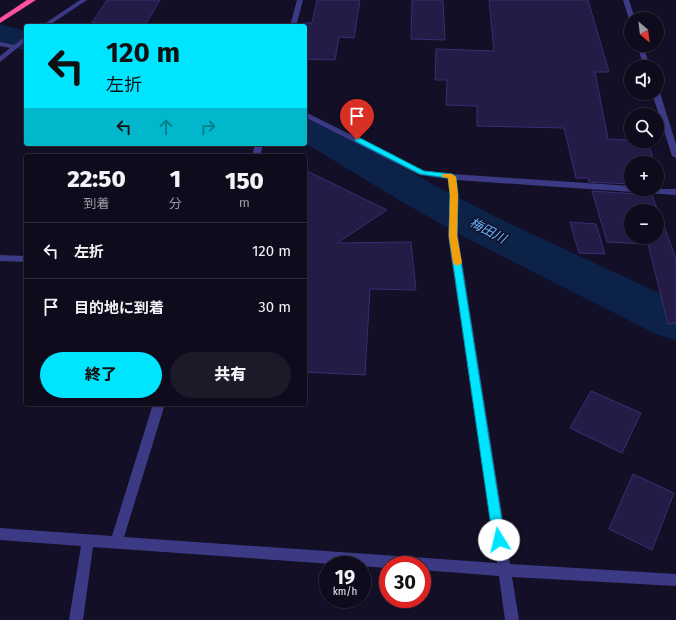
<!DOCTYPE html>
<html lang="ja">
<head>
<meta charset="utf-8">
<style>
  body { margin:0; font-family:"Fira Sans","Noto Sans JP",sans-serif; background:#1c1929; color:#f1f3f6; height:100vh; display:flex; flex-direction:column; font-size:15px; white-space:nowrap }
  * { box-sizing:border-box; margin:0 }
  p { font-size:13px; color:#9b9ba3 }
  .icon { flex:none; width:22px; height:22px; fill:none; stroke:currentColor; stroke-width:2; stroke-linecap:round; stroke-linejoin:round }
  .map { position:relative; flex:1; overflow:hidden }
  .sheet { position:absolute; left:24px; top:154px; width:283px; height:252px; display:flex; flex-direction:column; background:#0e0b1c; border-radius:4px; box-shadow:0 1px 3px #0004,0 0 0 1px #2e2b3b }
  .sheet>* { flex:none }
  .guide { position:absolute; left:24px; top:24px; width:283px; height:122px; border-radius:4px; box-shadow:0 1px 3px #0004,0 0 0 1px #2e2b3b; background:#00e5ff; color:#111; overflow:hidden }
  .needle { width:26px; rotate:152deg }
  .controls { position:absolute; left:624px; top:12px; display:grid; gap:8px }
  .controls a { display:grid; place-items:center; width:40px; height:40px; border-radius:50%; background:#0e0b1c; box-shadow:0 1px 3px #0004,0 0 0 1px #2e2b3b; font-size:20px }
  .speed { position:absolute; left:319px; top:556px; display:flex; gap:8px; font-size:20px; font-weight:700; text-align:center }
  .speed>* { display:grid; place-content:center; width:52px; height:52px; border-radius:50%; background:#0e0b1c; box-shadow:0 1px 3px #0004,0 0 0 1px #2e2b3b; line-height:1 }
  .speed small { font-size:10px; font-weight:400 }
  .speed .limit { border:6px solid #d22; background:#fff; color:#111 }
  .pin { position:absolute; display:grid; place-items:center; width:34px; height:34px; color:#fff; margin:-41px -17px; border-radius:50% 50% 50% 0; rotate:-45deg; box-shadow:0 0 4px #0007 }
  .pin .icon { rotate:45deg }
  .me { position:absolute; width:44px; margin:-22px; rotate:351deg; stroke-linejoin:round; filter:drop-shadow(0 0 3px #0008) }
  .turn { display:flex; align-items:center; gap:14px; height:84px; padding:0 16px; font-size:18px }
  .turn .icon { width:52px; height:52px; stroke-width:2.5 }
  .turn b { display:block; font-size:28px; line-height:34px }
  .lanes { display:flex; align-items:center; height:38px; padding:0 16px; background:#0003; justify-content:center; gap:20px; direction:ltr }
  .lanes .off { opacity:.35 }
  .eta { display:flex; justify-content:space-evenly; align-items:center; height:68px; text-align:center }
  .eta b { font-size:24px; font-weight:800; line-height:28px }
  .button { display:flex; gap:8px; margin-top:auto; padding:8px 16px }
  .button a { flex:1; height:46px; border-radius:24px; background:#00e5ff; color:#111; font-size:16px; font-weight:800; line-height:46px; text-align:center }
  .button a+a { background:#1c1929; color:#f1f3f6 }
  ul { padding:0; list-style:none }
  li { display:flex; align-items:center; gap:12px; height:56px; padding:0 16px; border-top:1px solid #2e2b3b }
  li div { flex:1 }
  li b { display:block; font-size:15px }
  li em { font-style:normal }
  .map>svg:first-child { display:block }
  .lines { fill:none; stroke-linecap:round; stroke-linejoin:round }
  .river { fill:#0c2248; fill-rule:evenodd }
  .building { fill:#241b47; stroke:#3b2d73; fill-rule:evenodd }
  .minor { fill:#3d3a85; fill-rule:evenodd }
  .highway { fill:#ff4fa3; fill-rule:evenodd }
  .route { fill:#00e5ff; stroke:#0095a6 }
  .slow { fill:#f59e0b }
  .labels { text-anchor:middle; stroke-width:3; stroke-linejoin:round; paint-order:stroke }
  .water-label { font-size:13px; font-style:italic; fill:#62b6ff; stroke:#130f26 }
</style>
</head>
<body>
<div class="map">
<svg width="676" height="620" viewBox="0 0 676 620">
  <rect width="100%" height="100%" fill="#130f26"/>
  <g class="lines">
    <!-- river -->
    <g class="river">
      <polygon points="0,24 26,31 26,51 0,44"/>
      <polygon points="305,116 318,119 434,185 502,220 676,301 676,340 658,335 470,240 404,203 305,143"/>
    </g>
  </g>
  <!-- building -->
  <g class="building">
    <polygon points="107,0 160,0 145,25 92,23"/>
    <polygon points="317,0 360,0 354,38 339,37 335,60 305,59 305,23 312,23"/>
    <polygon points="412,0 443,0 445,40 411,39"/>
    <polygon points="489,0 588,0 609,72 595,72 608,139 647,141 655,163 631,163 631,184 589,182 588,178 576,178 564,128 477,126 477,106 446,105 447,80 435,80 436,49 494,51"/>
    <polygon points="305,170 387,210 337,243 411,242 416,290 370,289 365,375 305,372"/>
    <path d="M592 191 652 195 676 258V323L668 324 648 244 607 242ZM631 211H657V237H631Z"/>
    <polygon points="570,222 596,224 605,254 579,253"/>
    <polygon points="591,391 641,413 622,453 570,428"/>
    <polygon points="633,474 674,493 652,550 609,529"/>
  </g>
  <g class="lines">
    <!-- minor -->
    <g class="minor">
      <polygon points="80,0 87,0 48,26 41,26"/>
      <polygon points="297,0 303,0 296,26 290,26"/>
      <polygon points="623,0 629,0 635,19 631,19 631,21 629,19"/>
      <polygon points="26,36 26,41 0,62 0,56 10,48 0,46 0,42 14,45"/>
      <polygon points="637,45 643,45 650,67 644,67"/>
      <polygon points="657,91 660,93 676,144 676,158 672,156 652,93 657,93"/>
      <polygon points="305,112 424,171 452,174 631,186 631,189 676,189 676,195 456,180 458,195 458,236 510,564 676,574 676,586 512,577 519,620 505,620 499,576 422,570 422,565 388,565 388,568 93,547 83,620 69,620 81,546 0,540 0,528 112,536 153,404 165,404 124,537 497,563 448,236 450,195 448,179 419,175 305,117"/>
      <polygon points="255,144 263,144 260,156 252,156"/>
      <polygon points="0,255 26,256 26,262 0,261"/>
    </g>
    <!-- highway -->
    <polygon class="highway" points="27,0 36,0 0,23 0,18"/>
  </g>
  <!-- route -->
  <polygon class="route" points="355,138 360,138 424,171 452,174 456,177 458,195 457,236 505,540 503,543 499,545 495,543 493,540 449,236 450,195 448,178 420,174 355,141"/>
  <!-- slow -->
  <polygon class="slow" points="442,174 452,174 456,177 458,195 457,236 462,263 457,266 453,263 449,236 450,195 448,178 442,177"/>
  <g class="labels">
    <!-- water labels -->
    <g class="water-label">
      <text transform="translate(488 230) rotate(28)" y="5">梅田川</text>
    </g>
  </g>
</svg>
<div class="controls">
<a><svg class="needle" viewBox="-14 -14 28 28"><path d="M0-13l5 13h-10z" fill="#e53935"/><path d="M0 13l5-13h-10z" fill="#9b9ba3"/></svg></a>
<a><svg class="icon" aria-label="sound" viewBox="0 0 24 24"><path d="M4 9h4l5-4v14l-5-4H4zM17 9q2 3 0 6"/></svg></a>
<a><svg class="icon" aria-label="search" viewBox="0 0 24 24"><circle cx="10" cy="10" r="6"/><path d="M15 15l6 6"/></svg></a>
<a>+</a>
<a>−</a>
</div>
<div class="speed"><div>19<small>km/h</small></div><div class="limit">30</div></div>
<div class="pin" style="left:357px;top:140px;background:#d93025"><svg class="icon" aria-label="arrive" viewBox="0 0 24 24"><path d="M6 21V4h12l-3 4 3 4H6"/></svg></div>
<svg class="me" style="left:499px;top:540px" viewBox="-20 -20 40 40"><circle r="19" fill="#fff"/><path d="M0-13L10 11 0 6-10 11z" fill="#00e5ff"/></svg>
<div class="guide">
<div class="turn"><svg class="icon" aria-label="left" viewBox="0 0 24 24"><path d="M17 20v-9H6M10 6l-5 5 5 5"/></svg><div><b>120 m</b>左折</div></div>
<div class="lanes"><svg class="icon" aria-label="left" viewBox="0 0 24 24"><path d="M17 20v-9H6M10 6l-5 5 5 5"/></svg><svg class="icon off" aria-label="ahead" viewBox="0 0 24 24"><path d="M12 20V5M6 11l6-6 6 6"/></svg><svg class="icon off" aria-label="right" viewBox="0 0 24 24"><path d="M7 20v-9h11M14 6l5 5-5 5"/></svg></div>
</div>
<section class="sheet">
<div class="eta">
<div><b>22:50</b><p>到着</p></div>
<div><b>1</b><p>分</p></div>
<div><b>150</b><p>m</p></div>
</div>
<ul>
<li><svg class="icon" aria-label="left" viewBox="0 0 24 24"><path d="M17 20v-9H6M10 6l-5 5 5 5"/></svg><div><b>左折</b></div><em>120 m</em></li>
<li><svg class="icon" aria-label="arrive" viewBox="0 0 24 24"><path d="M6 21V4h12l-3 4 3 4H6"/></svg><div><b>目的地に到着</b></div><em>30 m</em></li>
</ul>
<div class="button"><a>終了</a><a>共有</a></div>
</section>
</div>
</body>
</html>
